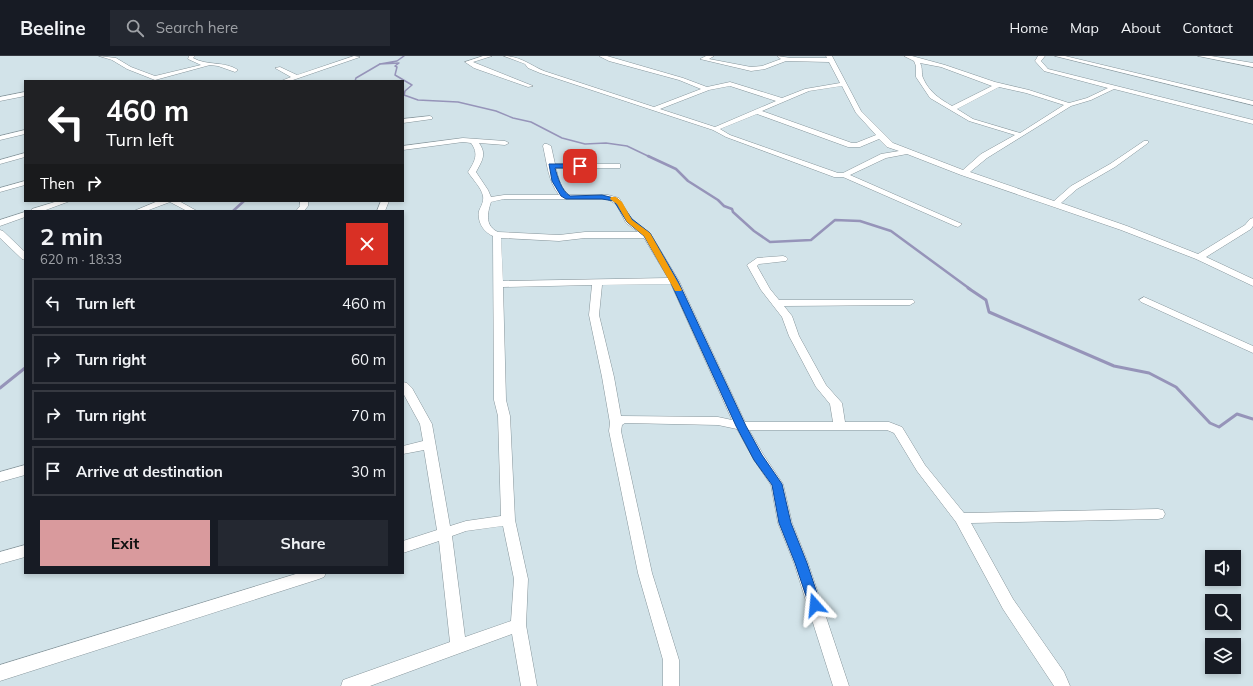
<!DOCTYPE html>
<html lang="en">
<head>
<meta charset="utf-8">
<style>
  body { margin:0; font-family:Mulish,sans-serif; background:#242831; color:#f1f3f6; height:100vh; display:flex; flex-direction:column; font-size:15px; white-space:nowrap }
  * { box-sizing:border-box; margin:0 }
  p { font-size:13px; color:#9ea1a6 }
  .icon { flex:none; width:22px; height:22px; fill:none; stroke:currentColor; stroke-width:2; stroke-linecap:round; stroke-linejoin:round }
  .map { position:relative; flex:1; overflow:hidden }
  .side { position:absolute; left:24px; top:154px; width:380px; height:364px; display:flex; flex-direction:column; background:#171b24; border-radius:0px; box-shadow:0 2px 6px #0003 }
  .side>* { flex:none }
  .top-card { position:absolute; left:24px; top:24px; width:380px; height:122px; border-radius:0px; box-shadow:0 2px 6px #0003; background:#202124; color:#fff; overflow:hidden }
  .controls { position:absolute; left:1205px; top:494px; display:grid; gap:8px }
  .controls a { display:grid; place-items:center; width:36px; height:36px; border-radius:0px; background:#171b24; box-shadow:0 2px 6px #0003; font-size:20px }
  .pin { position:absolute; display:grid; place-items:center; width:34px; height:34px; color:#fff; margin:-17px; border-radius:8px; box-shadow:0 2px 6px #0006 }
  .me { position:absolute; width:44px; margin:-22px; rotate:342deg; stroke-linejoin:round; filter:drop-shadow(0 0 3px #0008) }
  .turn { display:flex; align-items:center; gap:14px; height:84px; padding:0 16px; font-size:18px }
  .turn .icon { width:52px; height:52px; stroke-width:2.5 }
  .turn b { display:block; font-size:28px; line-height:34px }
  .then { display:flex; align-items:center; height:38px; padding:0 16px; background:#0003; gap:8px; font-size:15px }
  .round { display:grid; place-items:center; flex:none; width:42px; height:42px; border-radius:0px; background:#242831 }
  .overview { display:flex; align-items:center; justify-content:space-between; height:68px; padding:0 16px }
  h1 { font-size:24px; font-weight:700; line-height:30px }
  .primary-button { display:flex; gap:8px; margin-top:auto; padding:8px 16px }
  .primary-button a { flex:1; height:46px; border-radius:0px; background:#d99a9d; color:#111; font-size:16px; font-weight:700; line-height:46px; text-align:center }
  .primary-button a+a { background:#242831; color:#f1f3f6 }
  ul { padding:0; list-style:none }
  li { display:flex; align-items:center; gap:12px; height:50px; margin:0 8px 6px; padding:0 8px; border:2px solid #363941; border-radius:0px }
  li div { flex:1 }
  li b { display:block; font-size:15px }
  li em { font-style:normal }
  header { display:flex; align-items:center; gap:24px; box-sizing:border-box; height:56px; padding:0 20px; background:#171b24; border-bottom:1px solid #363941 }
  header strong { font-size:19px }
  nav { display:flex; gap:22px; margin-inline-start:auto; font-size:14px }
  .search { width:280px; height:36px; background:#242831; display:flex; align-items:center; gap:10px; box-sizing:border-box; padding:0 14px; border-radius:0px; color:#9ea1a6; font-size:15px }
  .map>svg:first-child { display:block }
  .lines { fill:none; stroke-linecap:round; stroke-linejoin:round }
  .stream-far2 { stroke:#9694b9; stroke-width:1.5 }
  .stream-far1 { stroke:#9694b9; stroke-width:2.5 }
  .stream { stroke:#9694b9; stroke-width:3 }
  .minor-casing { stroke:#86959b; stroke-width:1 }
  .minor { fill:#fff; fill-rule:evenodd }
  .route { fill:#1a73e8; stroke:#114b97 }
  .slow { fill:#f59e0b }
</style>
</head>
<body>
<header>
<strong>Beeline</strong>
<div class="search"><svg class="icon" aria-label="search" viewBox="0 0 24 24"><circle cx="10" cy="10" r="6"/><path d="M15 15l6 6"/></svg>Search here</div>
<nav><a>Home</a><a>Map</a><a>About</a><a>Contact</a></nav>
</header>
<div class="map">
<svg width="1253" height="630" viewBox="0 0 1253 630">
  <rect width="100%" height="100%" fill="#d2e3e9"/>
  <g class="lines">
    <!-- stream-far2 -->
    <g class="stream-far2">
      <polyline points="404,0 397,5 380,8 399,7 395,10 397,11 395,19 412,29 405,35 404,39 418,44 458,46 496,55 513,62 531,66 562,82 585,88 606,87 627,90 650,101"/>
      <polyline points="355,25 356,22 380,8"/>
    </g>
    <!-- stream-far1 -->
    <g class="stream-far1">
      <polyline points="648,100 676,113 688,125 718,144 724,150 732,153 733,156 754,175 770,186 811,184 835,164 860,165 891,175 970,233"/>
      <polyline points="233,155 244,145"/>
    </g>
    <!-- stream -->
    <g class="stream">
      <polyline points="968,232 986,244 989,256 1114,310 1149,317 1176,331 1210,367 1219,371 1237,358 1253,363"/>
      <polyline points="0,332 25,312"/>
    </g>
    <defs>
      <g id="minor">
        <path d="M99 0 116 2 131 11 155 20 201 9 188 3 189 0H195L193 2C207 10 225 5 238 14L235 16 218 10 210 9 155 24 127 13 112 4Z"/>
        <polygon points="354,0 360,1 290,25 281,25 291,21 275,12 280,11 297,19"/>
        <polygon points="483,0 492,0 473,6 533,30 528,31 474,12 465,6"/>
        <path d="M504 0C520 0 530 9 544 15L654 51 701 33 679 24 609 5 599 0H607L683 22 707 31 730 26 782 42 805 33 840 27 829 6 786 5 765 13 751 15 700 3 706 0H714L709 3 751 11 762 10 781 3 777 0 791 2H827L826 0H832L861 55 893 87 963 114 981 98 1015 79 969 65 930 42 916 21V10L914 5 904 0H912L945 9 995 26 1029 34 1069 47 1087 42 1108 32 1044 15 1035 5 1038 0H1045L1041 5 1048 13 1253 64V68L1114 33 1091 44 1071 50 987 102 970 116 1054 145 1071 130 1110 108 1144 85H1148V87L1115 111 1077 133 1061 147 1127 170 1198 198 1245 169 1250 163 1253 162V170L1251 173 1206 201 1253 223V230L1196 203 1121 174 961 119 907 98 886 102 850 119 962 168 958 171 955 170 843 121H834L726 81 713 74 540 17 528 12 525 8ZM920 7 941 11 992 30 952 50C940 43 929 36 923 22 921 17 923 12 920 7ZM730 30 776 45 715 71 660 53 709 34ZM842 30 856 57 876 79 856 87H852L762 55 809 35ZM999 31 1026 37 1064 49 1020 77 973 63 957 53ZM757 58 848 91H860L879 83 887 91 899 95 881 98 843 117H838L730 79 720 73Z"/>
        <polygon points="1055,0 1065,0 1253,45 1253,49"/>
        <polygon points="1198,0 1211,0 1253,7 1253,11"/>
        <polygon points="25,36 25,40 0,45 0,41"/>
        <polygon points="430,60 432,61 432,63 403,67 403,63"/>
        <polygon points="25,74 25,78 0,84 0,80"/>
        <path d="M463 82 505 85 509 87 505 89 479 87C487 98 482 105 476 116L488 134 491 141 504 139H559C548 125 547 107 543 90L544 88H547L551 90 555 108H620V112H556C558 122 561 133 569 139H608L619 142 632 164 650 177 679 225 745 366H833L830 348 816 331 789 280 782 261 761 234 747 209 757 202 783 200 786 201 788 203 786 205 759 208 757 210 770 233 779 244H913L915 246 910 249 784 250 792 260 799 280 826 329 842 347 845 366H889L902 371 925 409 964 457 1158 453 1163 454 1165 458 1163 462 1158 463 971 467 1013 543 1064 616 1070 630H1054L1003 553 956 466 917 415 894 377 887 374H749L763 398 783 428 792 467 808 507 849 630H833L794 507 778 467 771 429 754 404 737 373 718 369 625 367 622 369 621 375 652 517 679 604V630H663V604L638 517 609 375 610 367 602 321 589 259 592 229 503 231 506 344 510 360 515 464 528 523 526 569 537 630H521L512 578 370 630H341L343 624 450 586 439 485 403 497V485L437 474 424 394 403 398V390L423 385 420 368 403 337V326L407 327 412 332 432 368 450 470 466 465 501 460 498 360 494 344 493 180C483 176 477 165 479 155 481 150 484 146 483 140 481 131 473 124 468 116 475 105 479 98 471 87L463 86 403 94V90ZM504 143H607L616 148 626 167 638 176H585L559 179 498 176C485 170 487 158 491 146ZM501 182 559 185 585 182H644L668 222 503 225ZM671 228 732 364 718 361 621 360 614 321 599 259 602 229ZM503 470 514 523 511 565 465 581 452 480 466 475Z"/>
        <polygon points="25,97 25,101 0,108 0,104"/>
        <polygon points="25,125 25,129 0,136 0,132"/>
        <polygon points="58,145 70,145 43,155 31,155 32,153"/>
        <polygon points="158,145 179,145 197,155 187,155 170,146 146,155 134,155"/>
        <polygon points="300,145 308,145 308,150 304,155 296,155 300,150"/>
        <polygon points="381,145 389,145 385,155 377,155"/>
        <polygon points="25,156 25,161 0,170 0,164"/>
        <polygon points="0,174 3,175 25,196 25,204 22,203 0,182"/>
        <polygon points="1144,241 1253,290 1253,297 1141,246 1139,244"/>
        <polygon points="25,409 25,419 0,426 0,416"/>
        <polygon points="25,489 25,501 0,508 0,496"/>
        <polygon points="299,517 326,517 324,521 319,523 0,625 0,609"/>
      </g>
    </defs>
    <!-- minor casing -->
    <use href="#minor" class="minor-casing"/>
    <!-- minor -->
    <use href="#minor" class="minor"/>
  </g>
  <!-- route -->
  <path class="route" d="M549 108H582V111L580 112H555C558 122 561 134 570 140L602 139 618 143 632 163 650 177 678 225 746 370 762 399 782 428 791 467 807 507 821 549 819 553 815 554 811 553 809 549 795 507 779 467 772 429 754 404 736 370 670 225 644 180 627 166 614 145 602 143H566L561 140 552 125Z"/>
  <!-- slow -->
  <polygon class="slow" points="611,141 616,141 622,146 632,164 650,177 682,234 681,235 675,235 644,180 627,166 617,148 610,143"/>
</svg>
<div class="controls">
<a><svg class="icon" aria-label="sound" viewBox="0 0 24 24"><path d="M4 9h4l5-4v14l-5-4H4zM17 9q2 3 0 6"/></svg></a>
<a><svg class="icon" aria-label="search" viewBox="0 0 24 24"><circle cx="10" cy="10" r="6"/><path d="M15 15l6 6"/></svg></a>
<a><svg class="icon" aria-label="layers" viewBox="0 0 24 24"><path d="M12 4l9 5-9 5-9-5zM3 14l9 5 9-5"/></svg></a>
</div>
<div class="pin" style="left:580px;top:110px;background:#d93025"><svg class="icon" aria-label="arrive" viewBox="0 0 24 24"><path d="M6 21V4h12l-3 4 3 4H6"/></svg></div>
<svg class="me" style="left:815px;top:549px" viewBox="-20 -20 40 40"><path d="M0-17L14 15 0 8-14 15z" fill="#1a73e8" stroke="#fff" stroke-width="4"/></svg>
<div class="top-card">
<div class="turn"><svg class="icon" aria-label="left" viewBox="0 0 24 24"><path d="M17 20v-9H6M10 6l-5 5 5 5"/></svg><div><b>460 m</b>Turn left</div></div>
<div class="then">Then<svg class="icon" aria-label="right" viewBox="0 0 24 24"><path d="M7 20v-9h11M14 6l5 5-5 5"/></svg></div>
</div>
<section class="side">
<div class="overview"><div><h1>2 min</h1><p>620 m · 18:33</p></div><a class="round" style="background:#d93025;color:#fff"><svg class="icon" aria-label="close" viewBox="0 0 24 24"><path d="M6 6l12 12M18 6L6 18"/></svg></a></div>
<ul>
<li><svg class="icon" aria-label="left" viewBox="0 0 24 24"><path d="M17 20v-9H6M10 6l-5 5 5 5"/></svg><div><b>Turn left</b></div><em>460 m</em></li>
<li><svg class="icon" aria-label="right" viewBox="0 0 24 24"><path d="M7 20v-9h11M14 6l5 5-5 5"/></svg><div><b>Turn right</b></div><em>60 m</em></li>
<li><svg class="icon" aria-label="right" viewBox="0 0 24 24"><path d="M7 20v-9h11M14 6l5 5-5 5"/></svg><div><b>Turn right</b></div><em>70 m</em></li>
<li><svg class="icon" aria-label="arrive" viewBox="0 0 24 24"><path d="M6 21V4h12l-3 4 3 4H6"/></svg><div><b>Arrive at destination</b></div><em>30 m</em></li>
</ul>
<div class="primary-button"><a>Exit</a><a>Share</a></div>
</section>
</div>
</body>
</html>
